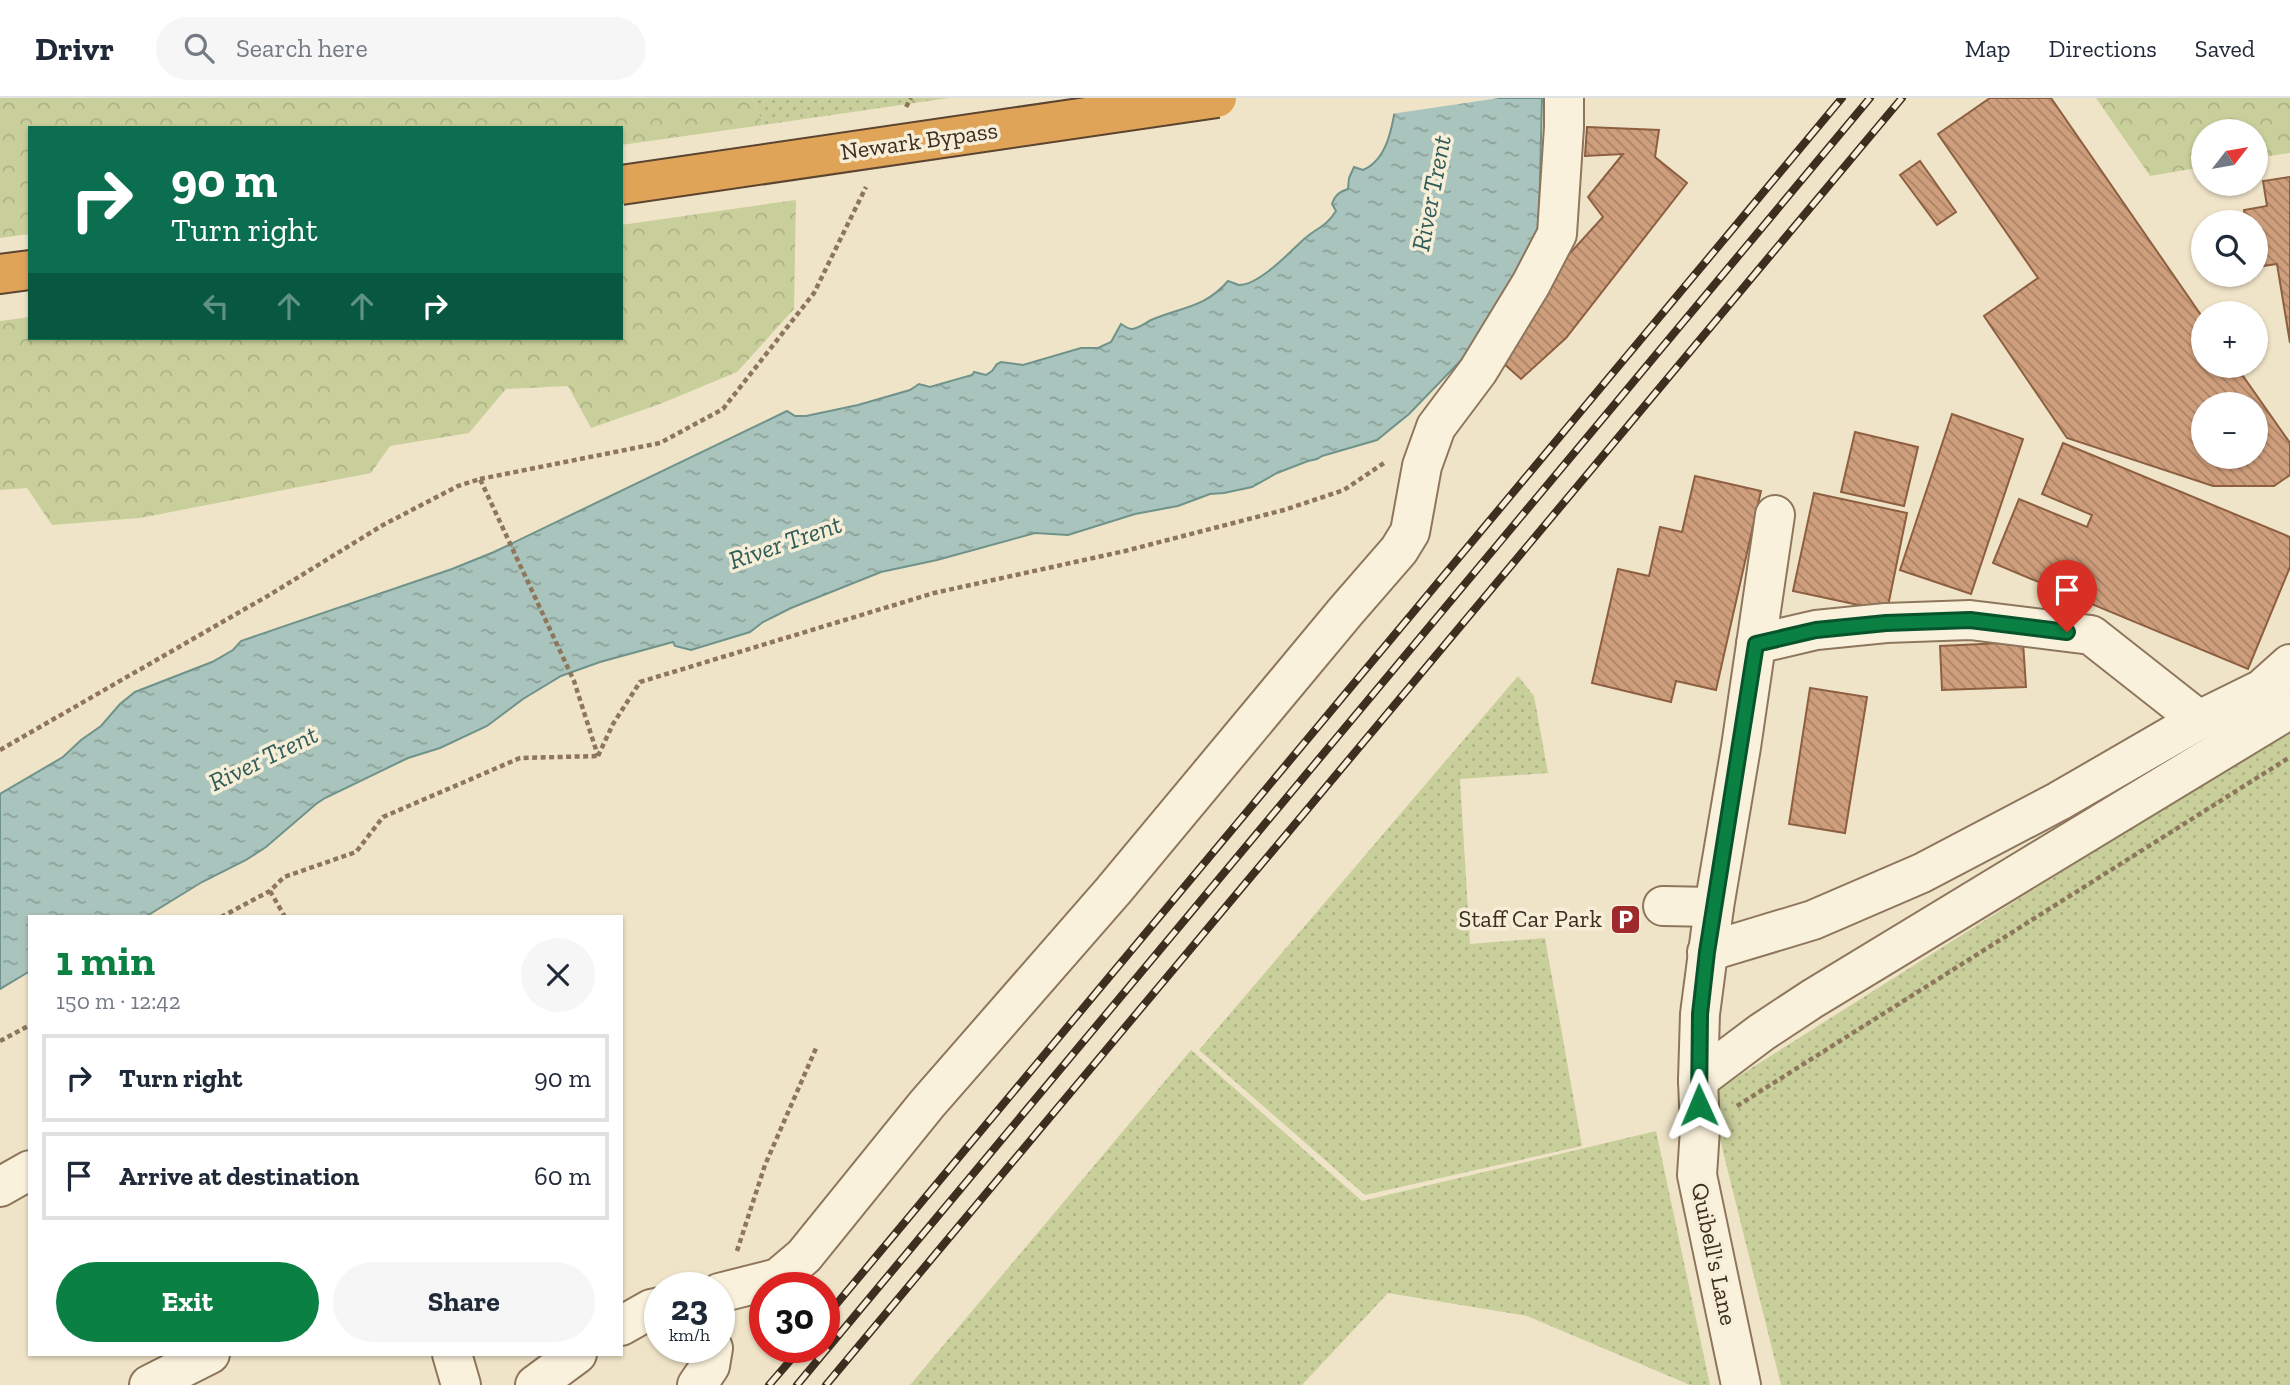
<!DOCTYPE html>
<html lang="en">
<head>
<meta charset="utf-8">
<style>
  body { margin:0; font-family:"Zilla Slab",serif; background:#f6f6f7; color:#1f2937; height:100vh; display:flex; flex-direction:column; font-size:26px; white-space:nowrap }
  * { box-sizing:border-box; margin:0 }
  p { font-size:23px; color:#747a83 }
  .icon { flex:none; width:38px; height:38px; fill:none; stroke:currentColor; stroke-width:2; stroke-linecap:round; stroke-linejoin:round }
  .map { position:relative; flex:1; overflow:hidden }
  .sheet { position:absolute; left:28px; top:817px; width:595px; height:441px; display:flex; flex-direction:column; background:#fff; border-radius:0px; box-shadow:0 2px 5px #0004 }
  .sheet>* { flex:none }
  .top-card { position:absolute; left:28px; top:28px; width:595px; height:214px; border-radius:0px; box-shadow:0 2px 5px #0004; background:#0b6e4f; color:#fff; overflow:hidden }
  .needle { width:46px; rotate:59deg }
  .buttons { position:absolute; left:2191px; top:21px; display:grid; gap:14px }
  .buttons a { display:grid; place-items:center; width:77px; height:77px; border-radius:50%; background:#fff; box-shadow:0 2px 5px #0004; font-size:35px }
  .speed { position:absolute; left:644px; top:1174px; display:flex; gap:14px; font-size:35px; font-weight:700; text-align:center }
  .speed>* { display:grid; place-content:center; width:91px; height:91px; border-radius:50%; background:#fff; box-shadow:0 2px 5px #0004; line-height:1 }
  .speed small { font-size:18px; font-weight:400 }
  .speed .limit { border:10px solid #d22; background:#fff; color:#111 }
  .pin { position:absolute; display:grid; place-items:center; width:60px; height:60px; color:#fff; margin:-72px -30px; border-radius:50% 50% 50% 0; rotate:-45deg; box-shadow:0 0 7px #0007 }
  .pin .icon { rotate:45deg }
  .me { position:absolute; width:77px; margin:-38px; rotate:359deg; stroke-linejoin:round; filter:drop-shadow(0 0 5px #0008) }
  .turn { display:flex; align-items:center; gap:24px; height:147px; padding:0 28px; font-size:32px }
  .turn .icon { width:91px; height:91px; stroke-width:2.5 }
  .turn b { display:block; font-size:49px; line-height:60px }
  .lanes { display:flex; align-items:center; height:66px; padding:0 28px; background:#0003; justify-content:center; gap:35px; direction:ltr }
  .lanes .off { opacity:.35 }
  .round { display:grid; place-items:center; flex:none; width:74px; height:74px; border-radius:37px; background:#f6f6f7 }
  .headline { display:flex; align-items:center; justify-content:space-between; height:119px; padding:0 28px }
  h1 { font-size:42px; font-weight:800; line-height:52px; color:#0b8043 }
  .button { display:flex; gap:14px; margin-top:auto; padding:14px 28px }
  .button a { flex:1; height:80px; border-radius:42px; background:#0b8043; color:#fff; font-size:28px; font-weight:800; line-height:80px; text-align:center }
  .button a+a { background:#f6f6f7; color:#1f2937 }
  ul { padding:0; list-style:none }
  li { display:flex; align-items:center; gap:21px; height:88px; margin:0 14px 10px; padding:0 14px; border:4px solid #e0e1e3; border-radius:0px }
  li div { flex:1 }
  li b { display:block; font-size:26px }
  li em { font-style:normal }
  header { display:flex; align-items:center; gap:42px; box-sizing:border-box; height:98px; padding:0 35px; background:#fff; border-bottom:2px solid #e0e1e3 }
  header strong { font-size:33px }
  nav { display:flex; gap:38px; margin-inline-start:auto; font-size:24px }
  .search { width:490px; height:63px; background:#f6f6f7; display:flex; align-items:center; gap:18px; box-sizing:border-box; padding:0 24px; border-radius:38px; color:#747a83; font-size:26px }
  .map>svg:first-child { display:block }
  .grass { fill:url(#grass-dots) }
  .forest { fill:url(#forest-crowns) }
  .water { fill:url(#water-ripples); stroke:#6f938a; stroke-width:2 }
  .pier { fill:#f0e4c8 }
  .building { fill:url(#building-back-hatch); stroke:#8d5f41; stroke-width:2; fill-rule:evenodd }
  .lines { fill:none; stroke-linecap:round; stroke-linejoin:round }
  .minor-casing { stroke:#8d765c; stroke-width:42 }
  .highway-casing { stroke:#5b4430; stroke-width:42 }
  .path { stroke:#8d765c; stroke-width:4.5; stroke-dasharray:5 3.5; stroke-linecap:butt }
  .minor { stroke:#faf1dc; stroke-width:38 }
  .highway { stroke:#e0a458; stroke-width:38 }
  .rail-casing { stroke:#3d2e20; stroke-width:8 }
  .rail { stroke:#f7eed8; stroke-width:5; stroke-dasharray:16; stroke-linecap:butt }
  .highway-bridge-casing { stroke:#5b4430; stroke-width:42; stroke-linecap:butt }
  .highway-bridge { stroke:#e0a458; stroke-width:38 }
  .route-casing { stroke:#07532c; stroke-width:18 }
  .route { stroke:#0b8043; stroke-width:12 }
  .labels { text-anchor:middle; stroke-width:7; stroke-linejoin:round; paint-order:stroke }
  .street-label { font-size:24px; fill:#3d2e20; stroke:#f7eed8 }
  .poi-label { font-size:24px; fill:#3d2e20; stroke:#f7eed8; text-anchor:end }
  .water-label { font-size:26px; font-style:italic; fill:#2f5d5a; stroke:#f7eed8 }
</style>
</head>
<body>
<header>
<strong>Drivr</strong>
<div class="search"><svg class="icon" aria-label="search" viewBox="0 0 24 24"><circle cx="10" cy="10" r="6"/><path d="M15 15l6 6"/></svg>Search here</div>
<nav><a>Map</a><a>Directions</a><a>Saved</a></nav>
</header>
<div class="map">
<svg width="2290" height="1287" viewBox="0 0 2290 1287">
  <defs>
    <pattern id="grass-dots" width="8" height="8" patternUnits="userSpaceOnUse" patternTransform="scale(1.75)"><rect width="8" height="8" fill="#c9cf9b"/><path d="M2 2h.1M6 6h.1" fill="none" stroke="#aeb285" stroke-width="1.8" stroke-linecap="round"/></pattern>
    <pattern id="forest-crowns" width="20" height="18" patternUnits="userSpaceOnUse" patternTransform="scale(1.75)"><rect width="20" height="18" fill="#c9cf9b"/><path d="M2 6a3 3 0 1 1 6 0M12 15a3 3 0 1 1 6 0" fill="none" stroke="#aeb285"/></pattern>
    <pattern id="water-ripples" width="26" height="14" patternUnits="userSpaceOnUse" patternTransform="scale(1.75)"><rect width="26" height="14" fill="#a9c4bc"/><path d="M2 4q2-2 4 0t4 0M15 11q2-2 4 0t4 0" fill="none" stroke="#8ba098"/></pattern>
    <pattern id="building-back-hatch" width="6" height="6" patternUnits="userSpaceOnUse" patternTransform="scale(1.75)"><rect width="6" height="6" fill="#cf9f7d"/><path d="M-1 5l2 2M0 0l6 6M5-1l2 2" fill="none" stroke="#a98266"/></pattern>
  </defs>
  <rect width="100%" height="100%" fill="#f0e4c8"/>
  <!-- grass -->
  <g class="grass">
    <polygon points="753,0 949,0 763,27"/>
    <polygon points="1518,578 1534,598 1548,675 1460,681 1470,846 1545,840 1582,1048 1365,1097 1199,952"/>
    <polygon points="2290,629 2290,1287 1781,1287 1709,997"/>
    <polygon points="1191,952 1362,1103 1656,1033 1710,1287 1690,1287 1527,1218 1388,1195 1302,1287 910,1287"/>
  </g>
  <!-- forest -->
  <g class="forest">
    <polygon points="0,0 753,0 763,27 621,47 621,30 30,30 30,136 0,140"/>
    <polygon points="2096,0 2290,0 2290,55 2256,60 2256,33 2203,33 2203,69 2150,78"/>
    <polygon points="796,102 794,211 737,274 660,306 591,330 568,288 506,291 469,335 390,348 371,375 140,420 52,427 27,390 0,392 0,223 30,219 30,240 621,240 621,127"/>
  </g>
  <!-- water -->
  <path class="water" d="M1397 0H1542L1539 123 1537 135 1533 147 1472 251 1409 316 1377 342 1322 358 1317 361 1308 363 1277 375 1252 389 1224 395 1210 396 1178 408 1135 416 1068 437 1035 435 937 462 881 474 791 510 763 524 750 534 691 552 675 548 673 544 600 564 561 578 523 601 487 628 440 650 408 660 325 700 316 706 266 749 246 762 202 784 145 819H30V873L0 891V696L63 659 81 642 101 628 120 606 135 594 212 564 233 552 241 543 452 471 494 454 787 313 795 318H806L858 307 910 292 919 286 930 289 972 277 974 274 986 277 992 273 997 266 1001 264 1023 267 1081 250H1098L1111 244 1121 226C1124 228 1127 230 1131 231 1138 231 1145 225 1151 222 1181 209 1205 210 1228 183 1229 183 1238 187 1239 187 1259 187 1289 155 1303 142 1316 130 1326 129 1336 113L1332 106C1335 97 1339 94 1348 91L1349 80 1354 69 1363 72C1389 61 1393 24 1397 0Z"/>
  <!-- pier -->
  <polygon class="pier" points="1394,0 1499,0 1391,16"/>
  <!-- building -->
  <g class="building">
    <path d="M1990 0H2051L2203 220V268H2236L2290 345V377L2274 388H2213L2067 340 1984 218 2038 180 1938 36ZM2203 306H2256V359H2203Z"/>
    <polygon points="1587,29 1659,32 1655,59 1687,85 1566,240 1521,281 1503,265 1551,176 1603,119 1588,99 1623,56 1585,58"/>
    <polygon points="1920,63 1956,114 1937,127 1900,77"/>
    <polygon points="2290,79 2290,245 2277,166 2256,169 2256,124 2246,124 2244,112 2267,108 2263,83"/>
    <polygon points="1952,316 2023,341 1971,496 1900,472"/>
    <polygon points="1855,334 1918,349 1904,408 1841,394"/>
    <polygon points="2063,345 2290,439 2290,469 2248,571 1993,465 2019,401 2087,429 2092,417 2042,396"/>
    <polygon points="1695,378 1761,393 1716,592 1676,583 1671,604 1592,585 1618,471 1649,478 1660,429 1682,434"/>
    <polygon points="1814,395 1907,415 1887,513 1793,493"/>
    <polygon points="2023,544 2026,589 1942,592 1940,548"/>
    <polygon points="1810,590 1867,599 1845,735 1789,726"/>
  </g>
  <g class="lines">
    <defs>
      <g id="minor">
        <polyline points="1756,546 1816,532 1886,525 1970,522 2091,537 2199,622"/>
        <polyline points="1663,808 1714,809"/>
        <polyline points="1707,854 1813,822 1922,775 2059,703 2199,622 2262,591 2290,566"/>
        <polyline points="1698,982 1762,934 1812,901 2290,611"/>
        <polyline points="0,1089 30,1072"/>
        <polyline points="719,1195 778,1180 804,1158 927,1006 1113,793 1346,513 1399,452 1410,434 1422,368 1436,329 1478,273 1531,186 1557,136 1564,29 1564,0"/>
        <polyline points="621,1228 651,1211 660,1209"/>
        <polyline points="452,1256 461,1287"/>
        <polyline points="149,1287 210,1256"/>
        <polyline points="535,1287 577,1256"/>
        <polyline points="697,1287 710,1268 713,1250"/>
        <polyline points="1741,1287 1697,1077 1700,1031 1698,982 1700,916 1714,809 1741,649 1775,417"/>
      </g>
      <polyline id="highway" points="0,176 30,172"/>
    </defs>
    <!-- minor casing -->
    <use href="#minor" class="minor-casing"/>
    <!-- highway casing -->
    <use href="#highway" class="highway-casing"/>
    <!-- path -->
    <g class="path">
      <polyline points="906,9 911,0"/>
      <polyline points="480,381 660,345 723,311 814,195 866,89"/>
      <polyline points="0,652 271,496 383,427 458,388 480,381 574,583 598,658"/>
      <polyline points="598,658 613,626 640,584 934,495 1125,453 1284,412 1344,392 1384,365"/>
      <polyline points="270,793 285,819"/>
      <polyline points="221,819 270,793 284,779 356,754 383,719 520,660 598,658"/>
      <polyline points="0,943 30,927"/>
      <polyline points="1737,1008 2290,659"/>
      <polyline points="737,1153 765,1067 817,948"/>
    </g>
    <!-- minor -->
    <use href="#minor" class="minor"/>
    <!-- highway -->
    <use href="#highway" class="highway"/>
    <defs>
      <g id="rail">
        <polyline points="824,1221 1842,0"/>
        <polyline points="769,1287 801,1250"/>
        <polyline points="797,1287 1870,0"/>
        <polyline points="826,1287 1902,0"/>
      </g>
    </defs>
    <!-- rail casing -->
    <use href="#rail" class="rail-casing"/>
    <!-- rail -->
    <use href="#rail" class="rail"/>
    <defs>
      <polyline id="highway-bridge" points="621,87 1217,0"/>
    </defs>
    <!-- highway-bridge casing -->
    <use href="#highway-bridge" class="highway-bridge-casing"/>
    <!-- highway-bridge -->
    <use href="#highway-bridge" class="highway-bridge"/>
  </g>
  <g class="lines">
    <defs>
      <polyline id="route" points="1699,1007 1700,916 1707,854 1756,546 1816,532 1886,525 1970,522 2067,534"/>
    </defs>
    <!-- route casing -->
    <use href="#route" class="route-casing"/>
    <!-- route -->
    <use href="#route" class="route"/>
  </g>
  <!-- icons -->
  <defs>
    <symbol id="parking-square" viewBox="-11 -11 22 22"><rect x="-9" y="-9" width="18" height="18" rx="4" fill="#9e2a2b" stroke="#f7eed8"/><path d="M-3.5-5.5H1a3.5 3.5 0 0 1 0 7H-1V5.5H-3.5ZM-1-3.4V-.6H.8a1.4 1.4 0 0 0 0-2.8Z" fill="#fff"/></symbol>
  </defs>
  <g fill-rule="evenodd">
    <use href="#parking-square" x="1608" y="804" width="35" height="35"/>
  </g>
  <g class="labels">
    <!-- street labels -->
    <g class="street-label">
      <text transform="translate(919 43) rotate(-8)" y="8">Newark Bypass</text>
      <text transform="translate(1714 1156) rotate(78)" y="8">Quibell's Lane</text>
    </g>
    <!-- poi labels -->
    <g class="poi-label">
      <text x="1602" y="829">Staff Car Park</text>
    </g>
    <!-- water labels -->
    <g class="water-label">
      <text transform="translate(1431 95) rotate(-79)" y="9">River Trent</text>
      <text transform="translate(785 444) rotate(-19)" y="9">River Trent</text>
      <text transform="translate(263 660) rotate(-26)" y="9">River Trent</text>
    </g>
  </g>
</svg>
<div class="buttons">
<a><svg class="needle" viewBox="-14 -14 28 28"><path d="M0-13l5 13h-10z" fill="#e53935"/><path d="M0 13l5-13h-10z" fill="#747a83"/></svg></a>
<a><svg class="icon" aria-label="search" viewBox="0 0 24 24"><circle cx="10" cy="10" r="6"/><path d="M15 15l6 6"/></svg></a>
<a>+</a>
<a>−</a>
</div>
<div class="speed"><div>23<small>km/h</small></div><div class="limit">30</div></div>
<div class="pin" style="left:2067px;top:534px;background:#d93025"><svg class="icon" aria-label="arrive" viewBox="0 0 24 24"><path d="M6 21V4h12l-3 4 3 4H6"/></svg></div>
<svg class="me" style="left:1699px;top:1007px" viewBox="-20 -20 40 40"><path d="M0-17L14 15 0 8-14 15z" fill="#0b8043" stroke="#fff" stroke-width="4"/></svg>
<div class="top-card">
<div class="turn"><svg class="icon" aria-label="right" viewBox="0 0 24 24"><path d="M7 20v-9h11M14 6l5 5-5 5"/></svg><div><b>90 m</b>Turn right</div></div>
<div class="lanes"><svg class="icon off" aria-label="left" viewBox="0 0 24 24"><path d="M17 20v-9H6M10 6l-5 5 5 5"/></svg><svg class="icon off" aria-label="ahead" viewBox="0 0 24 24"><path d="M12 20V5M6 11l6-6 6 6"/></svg><svg class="icon off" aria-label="ahead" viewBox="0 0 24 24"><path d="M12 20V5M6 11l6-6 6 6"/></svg><svg class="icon" aria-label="right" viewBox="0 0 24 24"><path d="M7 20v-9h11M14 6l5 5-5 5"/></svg></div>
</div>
<section class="sheet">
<div class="headline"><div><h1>1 min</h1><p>150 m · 12:42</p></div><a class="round"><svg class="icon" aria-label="close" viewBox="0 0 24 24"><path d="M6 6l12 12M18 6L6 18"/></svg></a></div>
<ul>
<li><svg class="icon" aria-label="right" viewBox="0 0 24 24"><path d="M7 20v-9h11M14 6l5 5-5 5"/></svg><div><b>Turn right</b></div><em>90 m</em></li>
<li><svg class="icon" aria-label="arrive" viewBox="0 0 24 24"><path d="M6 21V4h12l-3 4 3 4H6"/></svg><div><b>Arrive at destination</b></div><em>60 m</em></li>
</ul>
<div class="button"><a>Exit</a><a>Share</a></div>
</section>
</div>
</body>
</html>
